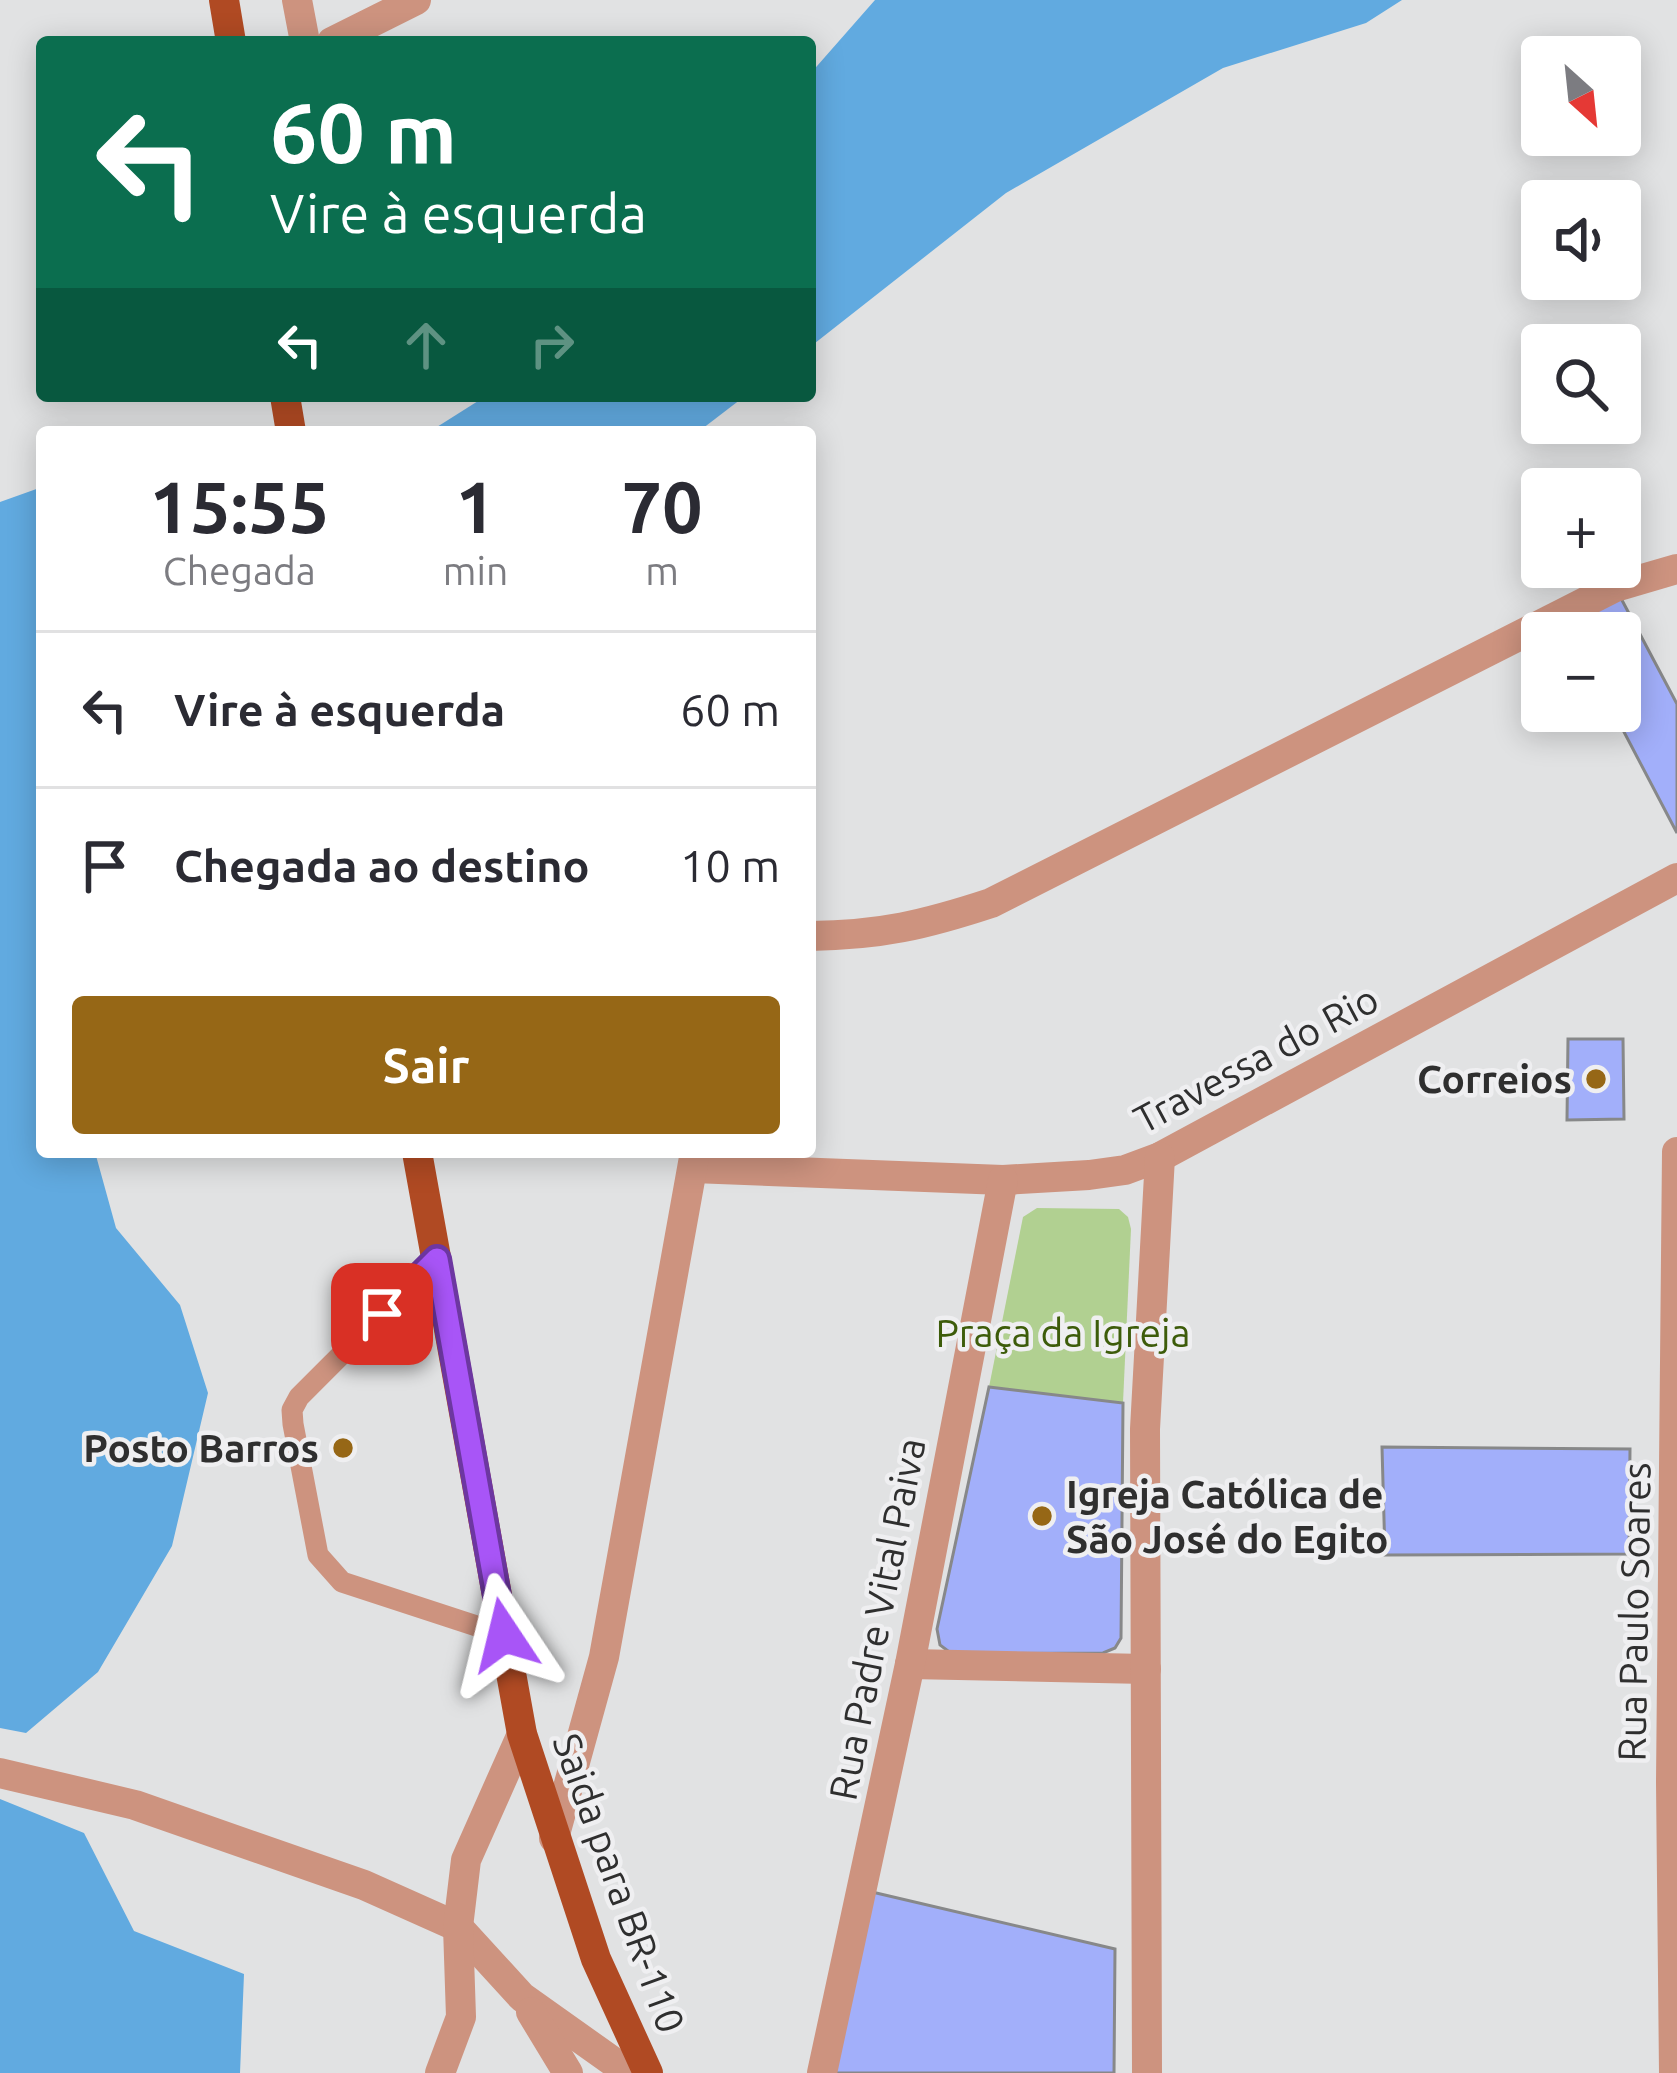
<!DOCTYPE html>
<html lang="pt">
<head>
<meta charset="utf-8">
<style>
  body { margin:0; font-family:Ubuntu,sans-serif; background:#f7f7f7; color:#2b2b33; height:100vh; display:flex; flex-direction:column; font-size:45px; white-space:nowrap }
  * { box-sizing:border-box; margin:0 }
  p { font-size:39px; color:#7c7c81 }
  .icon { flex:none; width:66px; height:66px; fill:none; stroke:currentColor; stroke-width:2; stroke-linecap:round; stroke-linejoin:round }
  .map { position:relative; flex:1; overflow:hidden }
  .drawer { position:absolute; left:36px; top:426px; width:780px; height:732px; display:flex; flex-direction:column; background:#fff; border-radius:12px; box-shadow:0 6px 30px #0003 }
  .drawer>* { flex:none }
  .banner { position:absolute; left:36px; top:36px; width:780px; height:366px; border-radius:12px; box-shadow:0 6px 30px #0003; background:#0b6e4f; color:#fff; overflow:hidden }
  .needle { width:78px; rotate:153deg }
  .buttons { position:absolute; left:1521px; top:36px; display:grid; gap:24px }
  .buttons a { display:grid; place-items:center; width:120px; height:120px; border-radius:12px; background:#fff; box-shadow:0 6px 30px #0003; font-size:60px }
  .pin { position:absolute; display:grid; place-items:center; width:102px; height:102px; color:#fff; margin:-51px; border-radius:24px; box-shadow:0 6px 18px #0006 }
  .me { position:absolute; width:132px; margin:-66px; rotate:350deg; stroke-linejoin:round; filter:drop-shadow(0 0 9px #0008) }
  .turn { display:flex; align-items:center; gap:42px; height:252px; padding:0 36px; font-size:54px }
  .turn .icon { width:156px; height:156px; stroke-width:2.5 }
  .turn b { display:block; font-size:84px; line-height:102px }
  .lanes { display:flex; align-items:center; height:114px; padding:0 36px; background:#0003; justify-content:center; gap:60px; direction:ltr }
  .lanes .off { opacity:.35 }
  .eta { display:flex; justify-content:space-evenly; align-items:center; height:204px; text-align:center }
  .eta b { font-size:72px; font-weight:700; line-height:84px }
  .cta { display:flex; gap:24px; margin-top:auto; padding:24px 36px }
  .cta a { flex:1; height:138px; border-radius:12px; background:#966716; color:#fff; font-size:48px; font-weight:700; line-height:138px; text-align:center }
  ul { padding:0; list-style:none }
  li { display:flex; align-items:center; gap:36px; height:156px; padding:0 36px; border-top:3px solid #e1e1e2 }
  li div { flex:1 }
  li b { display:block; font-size:45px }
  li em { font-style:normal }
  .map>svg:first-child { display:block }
  .green { fill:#b1d091 }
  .water { fill:#61aae0 }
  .building { fill:#a2affa; stroke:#878889; stroke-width:3 }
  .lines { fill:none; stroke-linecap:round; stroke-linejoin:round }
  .service { stroke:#cd937f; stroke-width:21 }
  .minor { stroke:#cd937f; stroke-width:30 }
  .primary { stroke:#b04a23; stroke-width:30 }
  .route-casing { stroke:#6d37a1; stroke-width:30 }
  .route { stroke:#a855f7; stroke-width:21 }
  .poi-dot { fill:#966716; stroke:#efeff1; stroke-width:4.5 }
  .labels { text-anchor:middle; stroke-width:9; stroke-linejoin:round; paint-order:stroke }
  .street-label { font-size:39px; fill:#2f2f2f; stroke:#efeff1 }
  .poi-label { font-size:39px; font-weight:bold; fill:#2f2f2f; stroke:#efeff1; text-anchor:end }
  .park-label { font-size:39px; fill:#3d5c0a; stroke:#efeff1 }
</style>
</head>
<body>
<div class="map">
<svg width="1677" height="2073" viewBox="0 0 1677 2073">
  <rect width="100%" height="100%" fill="#e1e2e3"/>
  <!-- green -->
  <polygon class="green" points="1037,1208 1119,1209 1128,1217 1131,1229 1123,1403 989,1387 1023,1217"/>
  <!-- water -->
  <g class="water">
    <polygon points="875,0 1402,0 1366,23 1223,68 1006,193 810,347 810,74"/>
    <polygon points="486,396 745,396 698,432 429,432"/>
    <polygon points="42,487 42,1152 95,1152 116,1228 180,1305 208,1393 172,1546 98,1672 26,1733 0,1728 0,502"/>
    <polygon points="0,1799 84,1833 134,1931 244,1974 240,2073 0,2073"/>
  </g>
  <!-- building -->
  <g class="building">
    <polygon points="1615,587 1677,704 1677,833 1613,711 1620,711 1620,633 1573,633 1562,613"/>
    <polygon points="1568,1039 1623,1039 1624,1119 1567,1120"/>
    <polygon points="989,1387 1123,1403 1121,1638 1115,1648 1103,1653 952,1654 940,1645 937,1629"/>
    <polygon points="1382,1447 1630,1449 1629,1554 1385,1555"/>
    <polygon points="872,1892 1115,1949 1114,2073 835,2073"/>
  </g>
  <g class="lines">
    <!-- service -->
    <polyline class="service" points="437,1259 299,1397 292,1410 293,1424 318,1555 342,1582 504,1635"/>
    <!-- minor -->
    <g class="minor">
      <polyline points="297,0 305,42"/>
      <polyline points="332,42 416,0"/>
      <path d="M810 936C881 935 924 925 991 903L1615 587 1677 569"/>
      <polyline points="693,1168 1003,1180 1089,1175 1125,1170 1160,1157 1677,878"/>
      <polyline points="910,1664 1146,1669"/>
      <polyline points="0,1773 135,1805 364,1885 458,1927 522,1997 629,2073"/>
      <polyline points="554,1838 604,1657 695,1152"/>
      <polyline points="531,2012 568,2073"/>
      <polyline points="440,2073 461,2017 458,1927 466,1860 522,1734"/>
      <polyline points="822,2073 910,1664 1003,1180"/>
      <polyline points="1147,2073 1145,1429 1160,1157"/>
      <polyline points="1674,2073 1671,1782 1677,1152"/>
    </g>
    <!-- primary -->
    <g class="primary">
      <polyline points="224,0 231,42"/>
      <polyline points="285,396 291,432"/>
      <polyline points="417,1152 522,1734 596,1959 648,2073"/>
    </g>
  </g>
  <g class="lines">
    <defs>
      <polyline id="route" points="382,1314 437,1259 504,1635"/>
    </defs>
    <!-- route casing -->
    <use href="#route" class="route-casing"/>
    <!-- route -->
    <use href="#route" class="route"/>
  </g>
  <!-- markers -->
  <g class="poi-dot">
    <circle cx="1596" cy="1079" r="12"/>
    <circle cx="343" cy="1448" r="12"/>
    <circle cx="1042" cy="1516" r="12"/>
  </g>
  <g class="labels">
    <!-- street labels -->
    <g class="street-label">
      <text transform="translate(1256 1059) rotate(-28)" y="14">Travessa do Rio</text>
      <text transform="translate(1634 1612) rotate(-89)" y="14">Rua Paulo Soares</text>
      <text transform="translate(877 1619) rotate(-79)" y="14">Rua Padre Vital Paiva</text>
      <text transform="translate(619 1883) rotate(70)" y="14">Saida para BR-110</text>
    </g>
    <!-- poi labels -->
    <g class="poi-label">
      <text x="1572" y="1093">Correios</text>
      <text x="319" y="1462">Posto Barros</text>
      <text x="1066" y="1508" text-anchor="start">Igreja Católica de<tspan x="1066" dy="45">São José do Egito</tspan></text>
    </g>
    <!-- park labels -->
    <g class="park-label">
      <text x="1063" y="1347">Praça da Igreja</text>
    </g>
  </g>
</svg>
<div class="buttons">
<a><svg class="needle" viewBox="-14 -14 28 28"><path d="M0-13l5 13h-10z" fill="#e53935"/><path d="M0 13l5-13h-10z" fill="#7c7c81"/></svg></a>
<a><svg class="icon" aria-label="sound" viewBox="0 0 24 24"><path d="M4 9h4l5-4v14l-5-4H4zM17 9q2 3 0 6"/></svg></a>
<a><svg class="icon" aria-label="search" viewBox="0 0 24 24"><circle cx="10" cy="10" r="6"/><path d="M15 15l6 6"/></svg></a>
<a>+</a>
<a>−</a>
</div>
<div class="pin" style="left:382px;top:1314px;background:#d93025"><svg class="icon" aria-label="arrive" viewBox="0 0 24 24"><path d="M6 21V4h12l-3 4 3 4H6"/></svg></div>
<svg class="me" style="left:504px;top:1635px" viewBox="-20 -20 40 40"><path d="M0-17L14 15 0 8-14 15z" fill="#a855f7" stroke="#fff" stroke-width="4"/></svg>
<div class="banner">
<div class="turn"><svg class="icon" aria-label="left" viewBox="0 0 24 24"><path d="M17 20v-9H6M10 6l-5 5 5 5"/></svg><div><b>60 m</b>Vire à esquerda</div></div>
<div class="lanes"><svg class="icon" aria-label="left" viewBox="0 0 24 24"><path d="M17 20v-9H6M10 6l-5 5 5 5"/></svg><svg class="icon off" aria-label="ahead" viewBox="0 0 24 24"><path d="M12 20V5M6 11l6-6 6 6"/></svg><svg class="icon off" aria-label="right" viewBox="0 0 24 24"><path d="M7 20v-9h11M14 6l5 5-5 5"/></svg></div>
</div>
<section class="drawer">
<div class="eta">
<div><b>15:55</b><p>Chegada</p></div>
<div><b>1</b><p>min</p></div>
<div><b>70</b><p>m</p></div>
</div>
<ul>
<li><svg class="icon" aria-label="left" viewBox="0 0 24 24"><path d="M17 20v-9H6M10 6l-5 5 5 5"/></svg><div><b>Vire à esquerda</b></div><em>60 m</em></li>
<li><svg class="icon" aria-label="arrive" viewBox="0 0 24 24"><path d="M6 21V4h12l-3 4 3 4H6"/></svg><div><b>Chegada ao destino</b></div><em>10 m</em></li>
</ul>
<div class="cta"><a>Sair</a></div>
</section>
</div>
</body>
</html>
